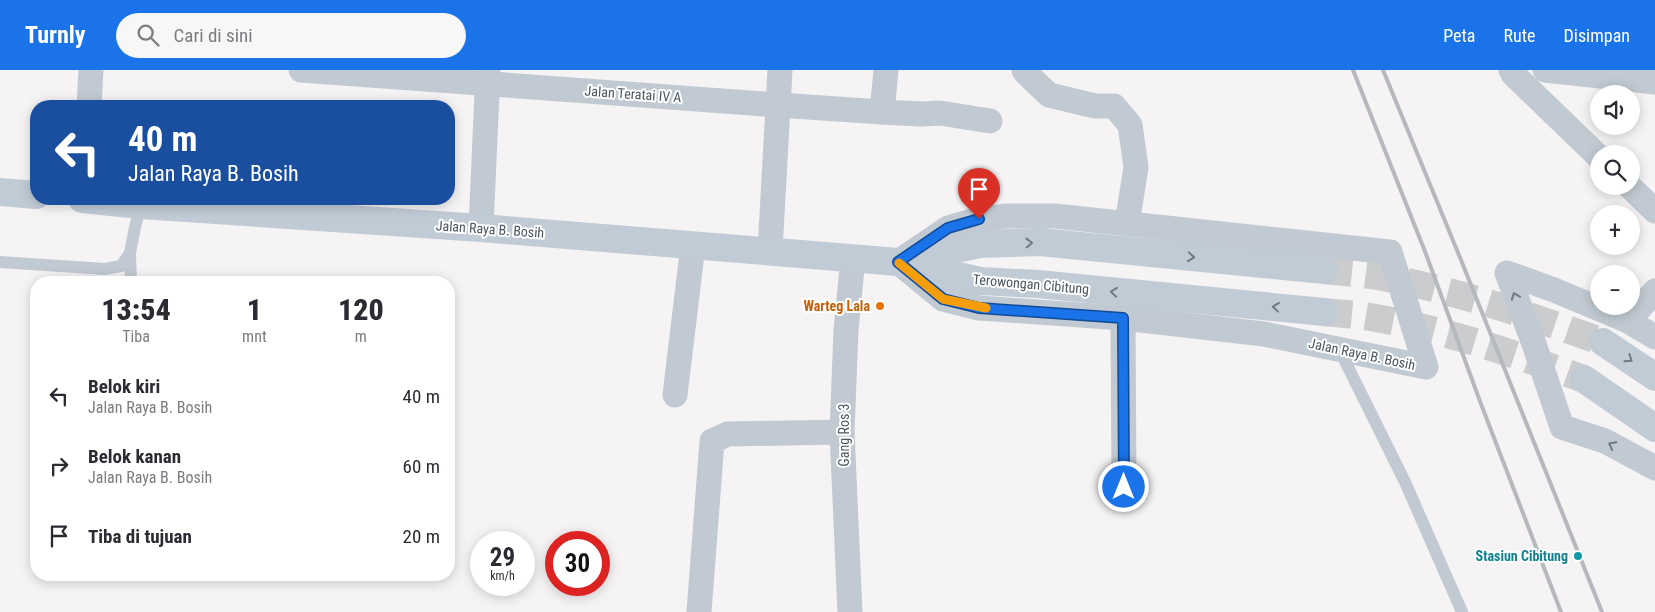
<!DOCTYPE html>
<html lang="id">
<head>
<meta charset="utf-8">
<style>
  body { margin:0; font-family:"Roboto Condensed",sans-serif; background:#f7f7f7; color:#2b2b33; height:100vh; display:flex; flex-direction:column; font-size:19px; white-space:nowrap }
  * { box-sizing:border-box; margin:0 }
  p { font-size:16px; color:#7c7c81 }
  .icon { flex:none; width:28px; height:28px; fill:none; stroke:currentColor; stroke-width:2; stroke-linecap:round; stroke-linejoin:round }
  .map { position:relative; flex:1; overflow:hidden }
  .details { position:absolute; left:30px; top:206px; width:425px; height:305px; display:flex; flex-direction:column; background:#fff; border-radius:20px; box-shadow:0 2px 12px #0003 }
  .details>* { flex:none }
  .guide { position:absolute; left:30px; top:30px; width:425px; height:105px; border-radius:20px; box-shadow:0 2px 12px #0003; background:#1a4fa0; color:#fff; overflow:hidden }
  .controls { position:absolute; left:1590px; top:15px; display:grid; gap:10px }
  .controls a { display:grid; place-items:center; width:50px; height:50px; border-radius:50%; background:#fff; box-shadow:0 2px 12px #0003; font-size:25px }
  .speed { position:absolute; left:470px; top:461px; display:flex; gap:10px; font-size:25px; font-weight:700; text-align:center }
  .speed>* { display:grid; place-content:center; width:65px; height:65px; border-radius:50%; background:#fff; box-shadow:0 2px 12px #0003; line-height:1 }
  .speed small { font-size:12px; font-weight:400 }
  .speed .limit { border:8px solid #d22; background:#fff; color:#111 }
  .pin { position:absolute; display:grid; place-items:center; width:42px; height:42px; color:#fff; margin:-51px -21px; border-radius:50% 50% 50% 0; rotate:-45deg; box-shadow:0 0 5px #0007 }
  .pin .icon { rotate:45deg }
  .me { position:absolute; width:55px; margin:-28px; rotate:0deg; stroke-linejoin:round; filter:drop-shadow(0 0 4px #0008) }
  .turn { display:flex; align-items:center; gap:18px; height:105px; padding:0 15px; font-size:22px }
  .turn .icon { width:65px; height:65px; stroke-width:2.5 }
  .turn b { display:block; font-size:35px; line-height:42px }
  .eta { display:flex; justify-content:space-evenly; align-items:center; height:85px; text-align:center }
  .eta b { font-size:30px; font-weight:800; line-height:35px }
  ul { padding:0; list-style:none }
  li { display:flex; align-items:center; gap:15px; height:70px; padding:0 15px }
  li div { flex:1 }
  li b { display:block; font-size:19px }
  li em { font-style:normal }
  header { display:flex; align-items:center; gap:30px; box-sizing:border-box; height:70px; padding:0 25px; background:#1a73e8; color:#fff }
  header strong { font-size:24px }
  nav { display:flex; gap:28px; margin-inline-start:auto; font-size:18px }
  .search { width:350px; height:45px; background:#f7f7f7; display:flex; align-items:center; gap:12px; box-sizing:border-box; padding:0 18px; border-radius:28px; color:#7c7c81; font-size:19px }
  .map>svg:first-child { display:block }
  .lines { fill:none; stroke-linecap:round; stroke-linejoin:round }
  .secondary-tunnel { stroke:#caccce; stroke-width:28; stroke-dasharray:28 14; stroke-linecap:butt }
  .lane { stroke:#c1cad2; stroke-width:12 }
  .street { stroke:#c1cad2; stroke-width:25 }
  .secondary { stroke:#c1cbd6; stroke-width:28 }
  .rail { stroke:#b5b8bd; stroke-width:4 }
  .oneway { stroke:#6e7984 }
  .oneway2 { stroke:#6e7983 }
  .route-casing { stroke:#114b97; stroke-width:12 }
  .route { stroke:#1a73e8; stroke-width:9 }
  .slow { stroke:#f59e0b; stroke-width:9 }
  .food-dot { fill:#e8710a; stroke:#fff; stroke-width:2 }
  .culture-dot { fill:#0f9aa8; stroke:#fff; stroke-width:2 }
  .labels { text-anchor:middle; stroke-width:4; stroke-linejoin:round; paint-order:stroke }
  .street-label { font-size:14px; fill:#4a5661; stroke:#fff }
  .food-label { font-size:14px; font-weight:bold; fill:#c56008; stroke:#fff; text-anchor:end }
  .culture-label { font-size:14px; font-weight:bold; fill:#0d838f; stroke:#fff; text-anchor:end }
</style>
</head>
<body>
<header>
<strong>Turnly</strong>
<div class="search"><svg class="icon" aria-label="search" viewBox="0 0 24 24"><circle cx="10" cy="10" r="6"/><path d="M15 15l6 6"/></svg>Cari di sini</div>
<nav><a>Peta</a><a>Rute</a><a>Disimpan</a></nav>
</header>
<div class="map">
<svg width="1655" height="542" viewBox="0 0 1655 542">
  <rect width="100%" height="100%" fill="#f5f3f3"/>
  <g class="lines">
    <!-- secondary-tunnel -->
    <g class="secondary-tunnel">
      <path d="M1324 200C1341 202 1359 203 1377 206 1456 220 1528 245 1603 272"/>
      <path d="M1324 242C1340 244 1355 244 1370 247 1444 259 1514 284 1584 309"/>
    </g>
    <!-- lane -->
    <g class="lane">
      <polyline points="130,183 131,212"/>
      <polyline points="0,192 105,199 121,196 130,183 135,157 141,135"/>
      <polyline points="1339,279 1405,412 1462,542"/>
    </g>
    <!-- street -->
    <g class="street">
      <polyline points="301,0 778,35 882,42 921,44 940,43 990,51"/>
      <polyline points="1024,0 1026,3 1049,25 1095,36 1114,36 1130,55 1136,97 1127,154"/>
      <polyline points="1511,0 1513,4 1599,87"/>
      <polyline points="1545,0 1655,12"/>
      <polyline points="89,36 91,0"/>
      <polyline points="882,42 886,0"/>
      <polyline points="1629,116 1655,141"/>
      <polygon points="1007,146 1055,146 1390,182 1426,297 1264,264 1123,248 979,238 943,229 898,192 948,158 979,149"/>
      <polyline points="481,158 488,0"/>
      <polyline points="770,181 780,0"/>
      <polyline points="1123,248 1124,417"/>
      <polyline points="1628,251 1655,221"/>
      <polyline points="1655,267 1628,251 1554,220 1507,203 1533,271 1562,357 1605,371 1655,398"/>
      <polyline points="675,325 693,175"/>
      <polyline points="699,542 712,371 728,364 842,362"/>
      <polyline points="850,542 842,362 846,260 853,188"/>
    </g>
    <!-- secondary -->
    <g class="secondary">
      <polyline points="0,122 36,125"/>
      <polyline points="82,129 141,135 481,158 898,192 980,211 1038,214 1324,242"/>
      <polyline points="904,190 980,174 1040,172 1324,200"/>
      <polyline points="1603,272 1655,307"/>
      <polyline points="1584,309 1655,358"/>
    </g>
    <!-- rail -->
    <g class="rail">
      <polyline points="1353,0 1426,184 1481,334 1561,542"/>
      <polyline points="1383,0 1461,190 1602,542"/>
    </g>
  </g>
  <!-- one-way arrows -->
  <defs><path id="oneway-chevron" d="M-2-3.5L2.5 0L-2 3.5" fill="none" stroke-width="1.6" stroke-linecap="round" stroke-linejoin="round" transform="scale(1.25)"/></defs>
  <g class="oneway">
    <use href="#oneway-chevron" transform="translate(1029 173) rotate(-1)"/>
    <use href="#oneway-chevron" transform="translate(1191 187) rotate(6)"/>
    <use href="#oneway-chevron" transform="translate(1114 222) rotate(-174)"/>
    <use href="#oneway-chevron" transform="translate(1276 237) rotate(-174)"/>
    <use href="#oneway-chevron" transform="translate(1629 289) rotate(34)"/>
  </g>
  <g class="oneway2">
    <use href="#oneway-chevron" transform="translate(1515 226) rotate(-111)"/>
    <use href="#oneway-chevron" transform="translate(1612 375) rotate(-152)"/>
  </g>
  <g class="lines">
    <defs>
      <polyline id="route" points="979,149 948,158 898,192 943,229 979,238 1123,248 1124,417"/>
    </defs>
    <!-- route casing -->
    <use href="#route" class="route-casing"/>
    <!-- route -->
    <use href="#route" class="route"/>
    <!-- slow -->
    <polyline class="slow" points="899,193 943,229 986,238"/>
  </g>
  <!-- markers -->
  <circle class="food-dot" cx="880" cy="236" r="5"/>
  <circle class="culture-dot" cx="1578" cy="486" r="5"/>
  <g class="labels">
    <!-- street labels -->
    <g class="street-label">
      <text transform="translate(633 24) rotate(4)" y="5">Jalan Teratai IV A</text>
      <text transform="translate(490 159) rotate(4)" y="5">Jalan Raya B. Bosih</text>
      <text transform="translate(1031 214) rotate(5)" y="5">Terowongan Cibitung</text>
      <text transform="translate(1362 284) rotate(12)" y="5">Jalan Raya B. Bosih</text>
      <text transform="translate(844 365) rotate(-90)" y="5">Gang Ros 3</text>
    </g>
    <!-- food labels -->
    <g class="food-label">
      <text x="870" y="241">Warteg Lala</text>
    </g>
    <!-- culture labels -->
    <g class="culture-label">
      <text x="1568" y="491">Stasiun Cibitung</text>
    </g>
  </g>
</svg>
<div class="controls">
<a><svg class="icon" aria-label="sound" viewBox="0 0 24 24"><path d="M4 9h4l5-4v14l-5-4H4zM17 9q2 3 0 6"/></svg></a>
<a><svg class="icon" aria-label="search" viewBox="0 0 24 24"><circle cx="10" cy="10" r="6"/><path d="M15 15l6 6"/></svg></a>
<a>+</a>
<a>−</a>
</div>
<div class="speed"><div>29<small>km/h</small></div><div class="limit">30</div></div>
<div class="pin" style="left:979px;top:149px;background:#d93025"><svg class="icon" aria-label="arrive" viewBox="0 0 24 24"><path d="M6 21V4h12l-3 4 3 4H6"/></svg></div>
<svg class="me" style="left:1124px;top:417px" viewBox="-20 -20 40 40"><circle r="17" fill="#1a73e8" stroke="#fff" stroke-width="3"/><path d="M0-11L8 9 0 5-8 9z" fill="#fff"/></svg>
<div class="guide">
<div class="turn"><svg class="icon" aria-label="left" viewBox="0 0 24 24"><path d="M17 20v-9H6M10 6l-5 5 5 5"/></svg><div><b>40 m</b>Jalan Raya B. Bosih</div></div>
</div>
<section class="details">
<div class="eta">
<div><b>13:54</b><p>Tiba</p></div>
<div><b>1</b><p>mnt</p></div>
<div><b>120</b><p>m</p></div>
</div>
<ul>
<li><svg class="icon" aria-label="left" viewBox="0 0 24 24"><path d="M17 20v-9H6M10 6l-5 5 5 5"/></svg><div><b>Belok kiri</b><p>Jalan Raya B. Bosih</p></div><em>40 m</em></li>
<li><svg class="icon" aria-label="right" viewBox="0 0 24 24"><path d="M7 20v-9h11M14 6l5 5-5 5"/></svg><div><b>Belok kanan</b><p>Jalan Raya B. Bosih</p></div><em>60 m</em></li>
<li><svg class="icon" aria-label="arrive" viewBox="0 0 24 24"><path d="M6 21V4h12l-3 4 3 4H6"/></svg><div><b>Tiba di tujuan</b></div><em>20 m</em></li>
</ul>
</section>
</div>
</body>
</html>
